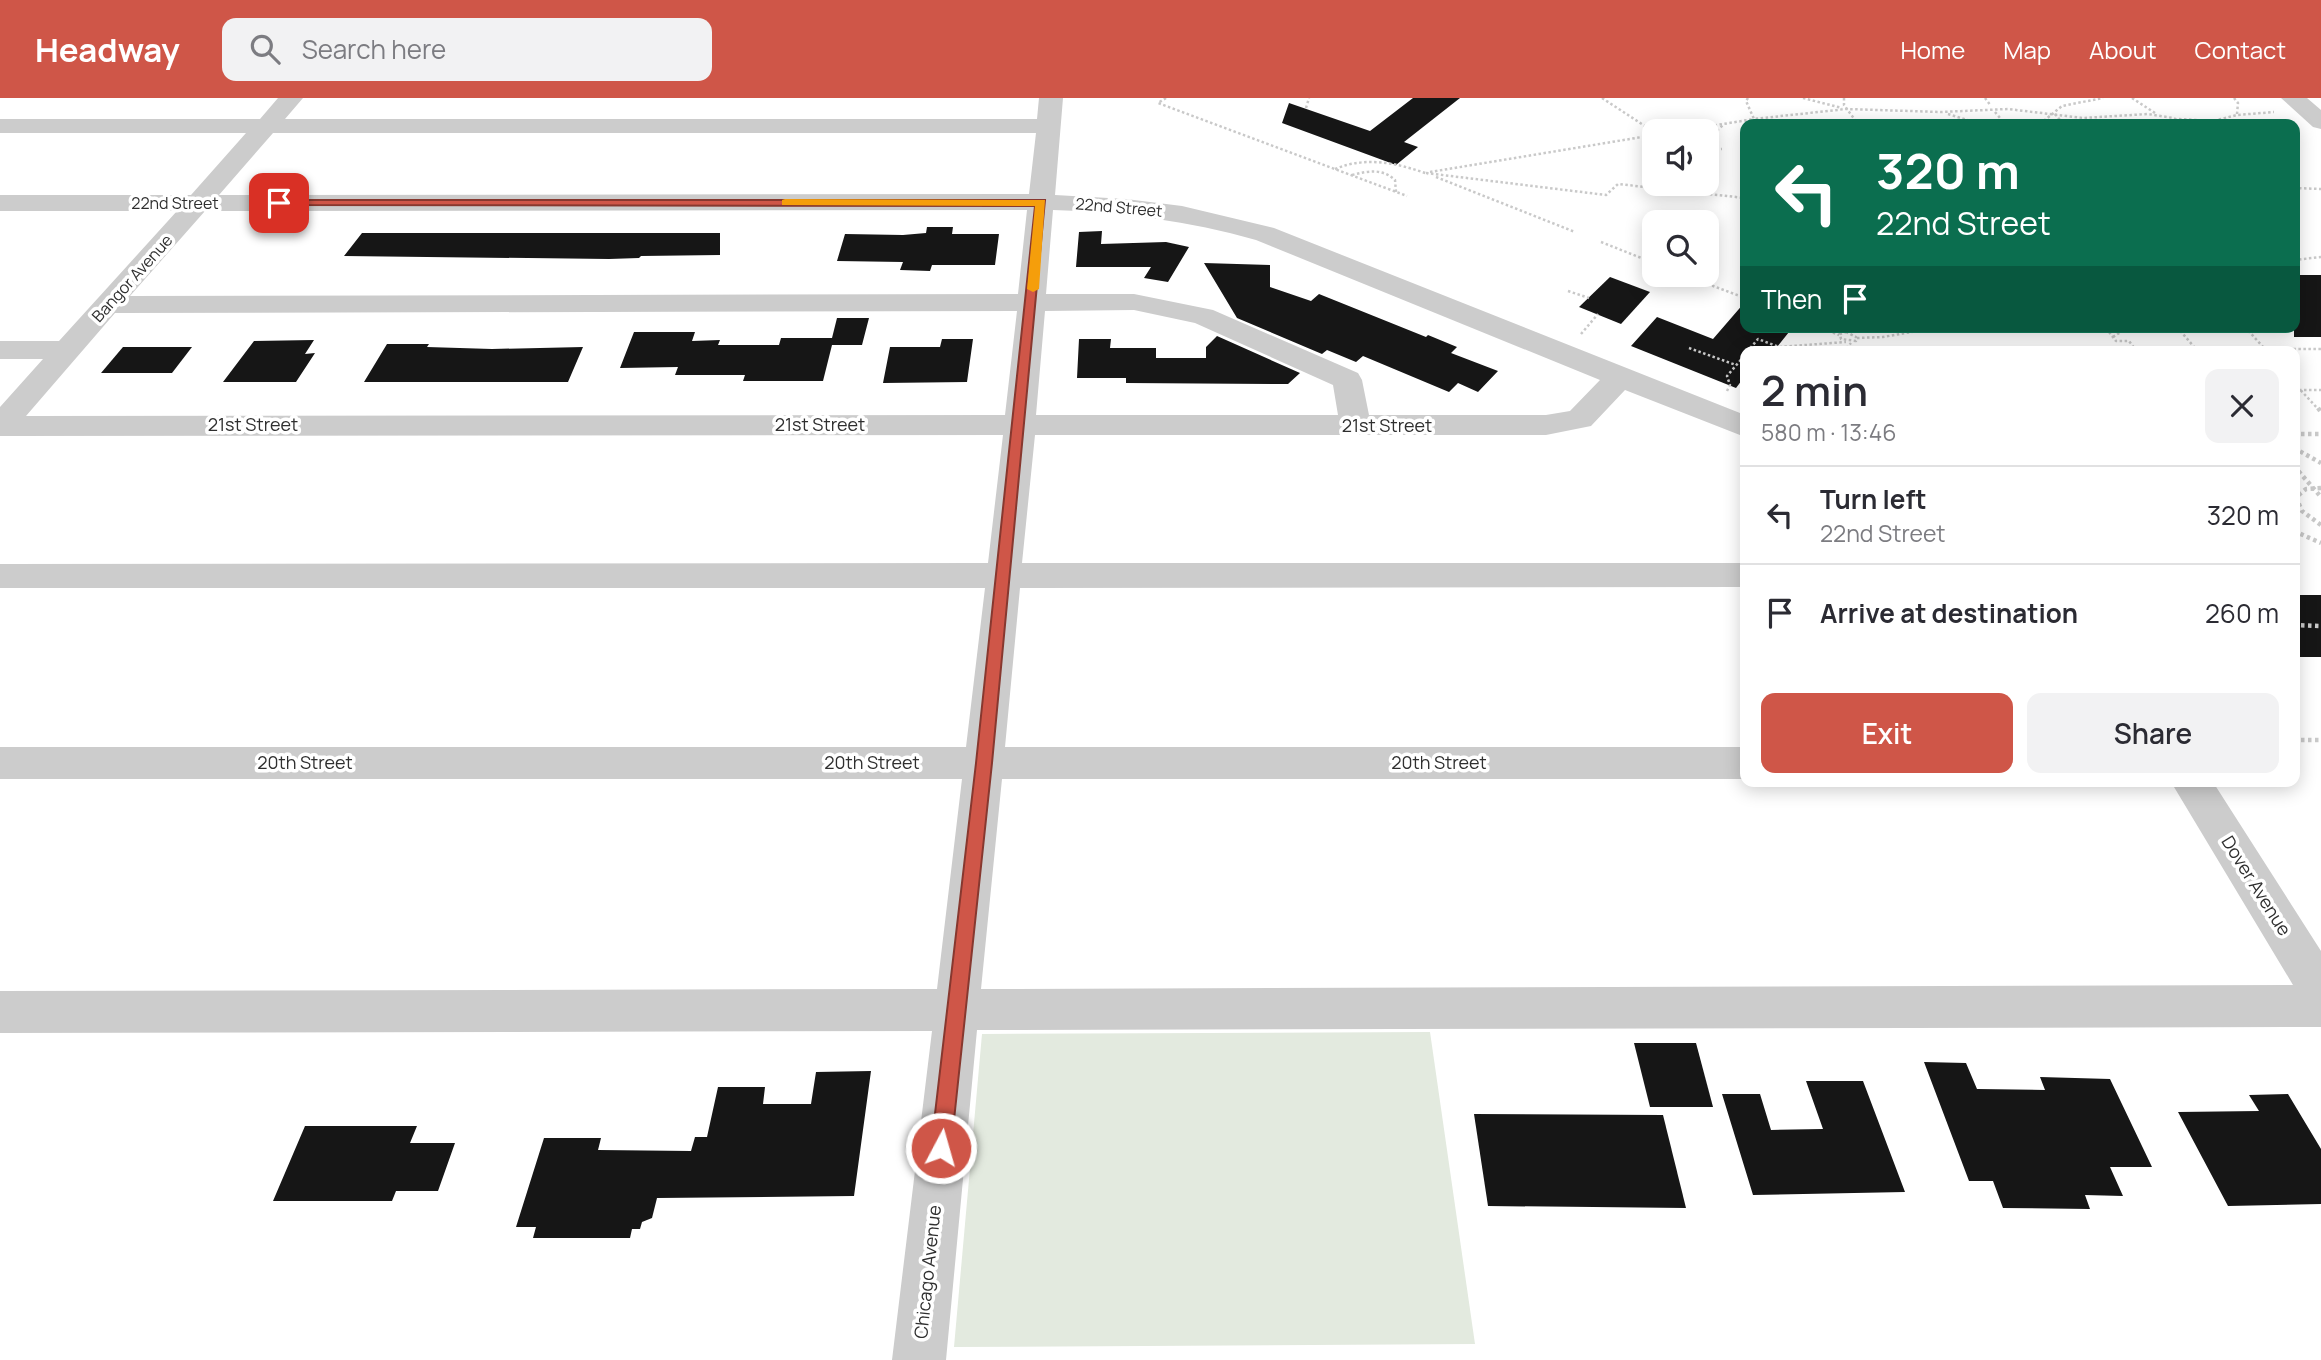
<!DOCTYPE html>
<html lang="en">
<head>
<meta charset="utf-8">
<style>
  body { margin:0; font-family:Manrope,sans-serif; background:#f2f2f3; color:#2b2b33; height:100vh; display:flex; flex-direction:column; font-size:26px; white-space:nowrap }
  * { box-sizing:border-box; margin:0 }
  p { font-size:23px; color:#7c7c81 }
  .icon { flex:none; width:38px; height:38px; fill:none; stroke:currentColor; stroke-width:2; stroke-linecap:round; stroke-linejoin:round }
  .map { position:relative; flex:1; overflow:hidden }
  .panel { position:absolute; left:1740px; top:248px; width:560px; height:441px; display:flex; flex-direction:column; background:#fff; border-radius:14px; box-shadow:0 4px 18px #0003 }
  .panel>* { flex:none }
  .top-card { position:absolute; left:1740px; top:21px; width:560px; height:214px; border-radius:14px; box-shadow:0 4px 18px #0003; background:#0b6e4f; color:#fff; overflow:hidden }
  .tools { position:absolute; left:1642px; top:21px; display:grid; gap:14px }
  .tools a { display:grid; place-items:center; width:77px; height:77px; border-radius:14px; background:#fff; box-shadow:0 4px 18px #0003; font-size:35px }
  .pin { position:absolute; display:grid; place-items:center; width:60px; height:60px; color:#fff; margin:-30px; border-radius:14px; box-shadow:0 4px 10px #0006 }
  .me { position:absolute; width:77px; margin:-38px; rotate:6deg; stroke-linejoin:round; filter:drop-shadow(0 0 5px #0008) }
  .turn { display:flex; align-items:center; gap:24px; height:147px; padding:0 21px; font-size:32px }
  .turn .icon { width:91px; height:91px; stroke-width:2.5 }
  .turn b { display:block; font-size:49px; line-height:60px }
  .then { display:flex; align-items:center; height:66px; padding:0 21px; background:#0003; gap:14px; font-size:26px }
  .round { display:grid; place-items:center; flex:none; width:74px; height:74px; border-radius:14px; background:#f2f2f3 }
  .overview { display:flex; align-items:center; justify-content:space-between; height:119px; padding:0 21px }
  h1 { font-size:42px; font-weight:600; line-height:52px }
  .primary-button { display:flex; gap:14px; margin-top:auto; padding:14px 21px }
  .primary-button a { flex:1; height:80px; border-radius:14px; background:#cf5648; color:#fff; font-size:28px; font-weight:600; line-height:80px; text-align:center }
  .primary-button a+a { background:#f2f2f3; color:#2b2b33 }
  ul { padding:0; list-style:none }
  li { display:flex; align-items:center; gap:21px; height:98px; padding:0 21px; border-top:2px solid #e1e1e2 }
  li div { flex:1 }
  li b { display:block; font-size:26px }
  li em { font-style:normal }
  header { display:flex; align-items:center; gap:42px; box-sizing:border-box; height:98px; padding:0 35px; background:#cf5648; color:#fff }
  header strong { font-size:33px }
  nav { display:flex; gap:38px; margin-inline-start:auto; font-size:24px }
  .search { width:490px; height:63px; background:#f2f2f3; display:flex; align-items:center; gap:18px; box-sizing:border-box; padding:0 24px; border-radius:14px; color:#7c7c81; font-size:26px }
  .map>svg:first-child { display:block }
  .green { fill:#e3eadf }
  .building { fill:#161616 }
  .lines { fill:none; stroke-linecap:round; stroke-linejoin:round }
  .path-far1 { stroke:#c9c9c9; stroke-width:2.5; stroke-dasharray:2.5 2.5; stroke-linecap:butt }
  .path { stroke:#c9c9c9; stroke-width:4.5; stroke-dasharray:3.5 3.5; stroke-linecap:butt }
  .minor { fill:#ccc; fill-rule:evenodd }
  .route { fill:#cf5648; stroke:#87382f; stroke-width:2 }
  .slow { fill:#f59e0b }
  .labels { text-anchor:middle; stroke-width:7; stroke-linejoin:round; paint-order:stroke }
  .far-street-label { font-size:16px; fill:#2f2f2f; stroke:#fff }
  .street-label { font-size:18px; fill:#2f2f2f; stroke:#fff }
</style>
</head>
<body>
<header>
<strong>Headway</strong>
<div class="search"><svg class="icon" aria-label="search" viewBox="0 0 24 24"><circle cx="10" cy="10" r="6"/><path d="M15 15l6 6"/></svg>Search here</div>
<nav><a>Home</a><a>Map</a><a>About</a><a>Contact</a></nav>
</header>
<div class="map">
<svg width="2321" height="1262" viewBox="0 0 2321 1262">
  <rect width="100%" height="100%" fill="#fff"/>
  <!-- green -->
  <polygon class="green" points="1430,934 1475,1246 954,1249 982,936"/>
  <!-- building -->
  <g class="building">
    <polygon points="1413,0 1460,0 1404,44 1418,49 1396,67 1282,25 1289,5 1370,33"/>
    <polygon points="927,129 953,129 952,136 999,136 995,167 932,167 930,173 900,172 903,164 837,163 845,136 903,137 926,135"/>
    <polygon points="1102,133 1101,146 1166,144 1189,149 1168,184 1144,180 1151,169 1076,169 1079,134"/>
    <polygon points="362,135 720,135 720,157 641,158 639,160 609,161 344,158"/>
    <polygon points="1204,165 1270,167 1270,189 1311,203 1319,196 1426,239 1428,237 1457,249 1451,255 1498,273 1478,294 1458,285 1449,294 1363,258 1356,264 1327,252 1322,256 1237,220"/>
    <rect x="2294" y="177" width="27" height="62"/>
    <polygon points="1610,179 1650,194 1621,226 1579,209"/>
    <polygon points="1745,204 1745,229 1793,229 1773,254 1745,254 1745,278 1736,290 1631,248 1657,219 1713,241"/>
    <polygon points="837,220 869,220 862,247 832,247 823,283 743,283 745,277 675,277 678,269 620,270 634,234 695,234 692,243 720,242 718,247 779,247 781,240 832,240"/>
    <polygon points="1217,238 1300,275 1288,286 1126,285 1126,280 1077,280 1079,241 1111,241 1110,250 1156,250 1156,260 1206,260 1206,249"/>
    <polygon points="942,241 973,241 967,284 883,285 890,249 940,249"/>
    <polygon points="314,242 305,256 315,255 296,284 223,284 254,243"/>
    <polygon points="387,246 429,246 427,249 492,251 583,249 568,284 364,284"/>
    <polygon points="123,249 192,249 172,275 101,275"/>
    <rect x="2294" y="497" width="27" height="62"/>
    <polygon points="1634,945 1696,945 1713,1009 1650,1009"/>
    <polygon points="1924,964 1966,965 1977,991 2045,992 2040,979 2110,981 2152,1069 2110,1069 2123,1098 2085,1097 2090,1111 2003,1110 1993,1083 1969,1083"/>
    <polygon points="871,973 854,1098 657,1100 652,1120 642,1124 640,1131 632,1131 630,1140 533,1140 536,1129 516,1129 544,1040 601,1040 598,1052 691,1053 695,1039 707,1039 718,989 765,989 763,1006 811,1006 816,974"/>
    <polygon points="1806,983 1863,983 1905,1094 1753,1097 1722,996 1760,996 1771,1032 1823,1031"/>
    <polygon points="2288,996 2321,1051 2321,1106 2228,1108 2178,1014 2259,1013 2249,997"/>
    <polygon points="1474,1016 1663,1017 1686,1110 1488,1108"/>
    <polygon points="305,1028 417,1028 410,1045 455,1045 438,1093 396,1093 392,1103 273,1103"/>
  </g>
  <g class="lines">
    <!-- path-far1 -->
    <g class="path-far1">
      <polyline points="1166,0 1158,5 1407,98"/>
      <polyline points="1602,0 1654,34"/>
      <polyline points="1748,0 1746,3 1754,21 1846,11 1941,14 2008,11 2083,20 2148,16 2173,20 2186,26"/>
      <polyline points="1803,0 1842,10"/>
      <polyline points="1844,0 1844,7 1858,26"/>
      <polyline points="1985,0 1991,8"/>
      <polyline points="2132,0 2155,15"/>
      <polyline points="2234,0 2238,5 2237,16"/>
      <polyline points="1306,10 1309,0"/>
      <polyline points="1995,14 2005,26"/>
      <polyline points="1948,16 1980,26"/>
      <polyline points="2055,16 2063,26"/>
      <polyline points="2179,21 2213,23 2237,17 2274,14"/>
      <polyline points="2040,26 2062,8 2103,0"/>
      <polyline points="1680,33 1754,21"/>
      <polyline points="1706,43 1723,27"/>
      <polyline points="1706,52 1722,51"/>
      <path d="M1335 71C1366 58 1397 65 1428 76"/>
      <polyline points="1430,74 1654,37"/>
      <polyline points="1426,75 1606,97 1618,86 1745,100"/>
      <path d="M1352 77C1368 73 1382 70 1395 82L1396 94"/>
      <polyline points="1436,79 1575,134"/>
      <polyline points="2294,90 2321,91"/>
      <polyline points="1601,144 1654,165"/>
      <polyline points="2294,162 2321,159"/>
      <polyline points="1684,177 1745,200"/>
      <polyline points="1568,193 1589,200"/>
      <polyline points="1819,229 1839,237"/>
      <polyline points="2177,229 2195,250"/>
      <polyline points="2245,229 2264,250"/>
      <polyline points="2106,230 2116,243 2129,243 2135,251 2142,251"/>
      <polyline points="1929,231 2107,231"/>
      <polygon points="1846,234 1856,239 1856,243 1841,241 1840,236"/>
      <polyline points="1581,236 1598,216"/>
      <polyline points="2113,239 2128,229"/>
      <polyline points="1857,240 1883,239 1929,231"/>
      <polyline points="1689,250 1736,267"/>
      <polyline points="1747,254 1758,241 1779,249 1846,244"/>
      <polyline points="1843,254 1851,245"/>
      <polyline points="2144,254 2142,251 2321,251"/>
      <polyline points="2294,285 2319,312"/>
      <polyline points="2294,292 2321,292"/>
      <polyline points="1727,293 1730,287 1727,278 1745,257"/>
    </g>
    <!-- path -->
    <g class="path">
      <polyline points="2318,310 2321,314"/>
      <polyline points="2294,336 2321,336"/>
      <polyline points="2294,350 2321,365"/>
      <polyline points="2294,368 2321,399"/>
      <polyline points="2321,390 2306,391 2296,399 2302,413 2321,427"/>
      <polyline points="2294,433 2321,445"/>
      <polyline points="2294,527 2321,528"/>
      <polyline points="2294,642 2321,642"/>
    </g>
    <!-- minor -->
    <g class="minor">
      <path d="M278 0H303L285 21H1037L1039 0H1063L1055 97 1126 101 1182 108 1274 130 1745 317V339L1625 292 1591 328 1546 337H1035L1022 465H1745V489L1020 490 1005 649H1745V681H1002L981 891 2293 887 2171 684H2213L2321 853V929L977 932 946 1262H892L932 933 0 935V893L937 891 962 681H0V649H966L985 490H0V466L988 465 1003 337 0 338V309L43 261H0V243H59L177 113H0V97H191L246 35H0V21H260ZM273 35H1036L1029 96 219 97ZM1027 112 1018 196 130 198 205 113ZM1053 112C1122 114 1189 123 1256 142L1600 282 1570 313 1546 317H1369L1362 282 1358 275 1213 212 1134 196H1046ZM1134 212 1195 225 1333 287 1338 317H1036L1045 213ZM1017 213 1005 317 26 318 115 215Z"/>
      <polygon points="2281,0 2307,0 2321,12 2321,31 2313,29"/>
    </g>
  </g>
  <!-- route -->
  <polygon class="route" points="279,102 1045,102 992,665 951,1050 948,1057 941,1060 934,1057 931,1050 976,665 1035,108 276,107 274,105"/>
  <!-- slow -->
  <polygon class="slow" points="785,101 1045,102 1039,191 1033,194 1027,191 1035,108 782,107 782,102"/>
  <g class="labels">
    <!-- far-street labels -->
    <g class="far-street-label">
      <text x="175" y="111">22nd Street</text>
      <text transform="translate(1119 109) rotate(5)" y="6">22nd Street</text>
      <text transform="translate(132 180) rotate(-48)" y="6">Bangor Avenue</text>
    </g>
    <!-- street labels -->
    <g class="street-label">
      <text x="253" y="333">21st Street</text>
      <text x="820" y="333">21st Street</text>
      <text x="1387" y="334">21st Street</text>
      <text x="305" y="671">20th Street</text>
      <text x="872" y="671">20th Street</text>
      <text x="1439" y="671">20th Street</text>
      <text transform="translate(2256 788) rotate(58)" y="6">Dover Avenue</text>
      <text transform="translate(928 1174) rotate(-84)" y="6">Chicago Avenue</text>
    </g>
  </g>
</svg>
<div class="tools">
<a><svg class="icon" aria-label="sound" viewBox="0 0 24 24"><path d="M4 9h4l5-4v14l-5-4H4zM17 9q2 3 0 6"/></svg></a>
<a><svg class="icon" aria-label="search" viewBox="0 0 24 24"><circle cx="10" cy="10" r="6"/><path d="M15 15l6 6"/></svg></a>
</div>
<div class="pin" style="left:279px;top:105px;background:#d93025"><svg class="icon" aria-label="arrive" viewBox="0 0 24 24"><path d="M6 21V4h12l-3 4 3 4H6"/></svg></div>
<svg class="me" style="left:941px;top:1050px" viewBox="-20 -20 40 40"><circle r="17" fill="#cf5648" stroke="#fff" stroke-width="3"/><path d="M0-11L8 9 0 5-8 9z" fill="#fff"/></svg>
<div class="top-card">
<div class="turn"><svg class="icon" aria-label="left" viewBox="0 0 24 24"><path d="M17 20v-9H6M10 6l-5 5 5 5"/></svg><div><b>320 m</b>22nd Street</div></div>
<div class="then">Then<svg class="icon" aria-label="arrive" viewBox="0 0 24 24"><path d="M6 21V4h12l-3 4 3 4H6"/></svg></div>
</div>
<section class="panel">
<div class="overview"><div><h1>2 min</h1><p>580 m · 13:46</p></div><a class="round"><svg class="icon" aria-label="close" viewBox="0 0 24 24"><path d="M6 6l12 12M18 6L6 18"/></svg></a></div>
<ul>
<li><svg class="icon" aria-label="left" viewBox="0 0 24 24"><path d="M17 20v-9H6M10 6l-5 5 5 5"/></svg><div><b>Turn left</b><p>22nd Street</p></div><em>320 m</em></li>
<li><svg class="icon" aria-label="arrive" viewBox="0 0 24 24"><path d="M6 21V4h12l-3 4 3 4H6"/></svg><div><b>Arrive at destination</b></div><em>260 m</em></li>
</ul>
<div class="primary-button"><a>Exit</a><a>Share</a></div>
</section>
</div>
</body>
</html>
